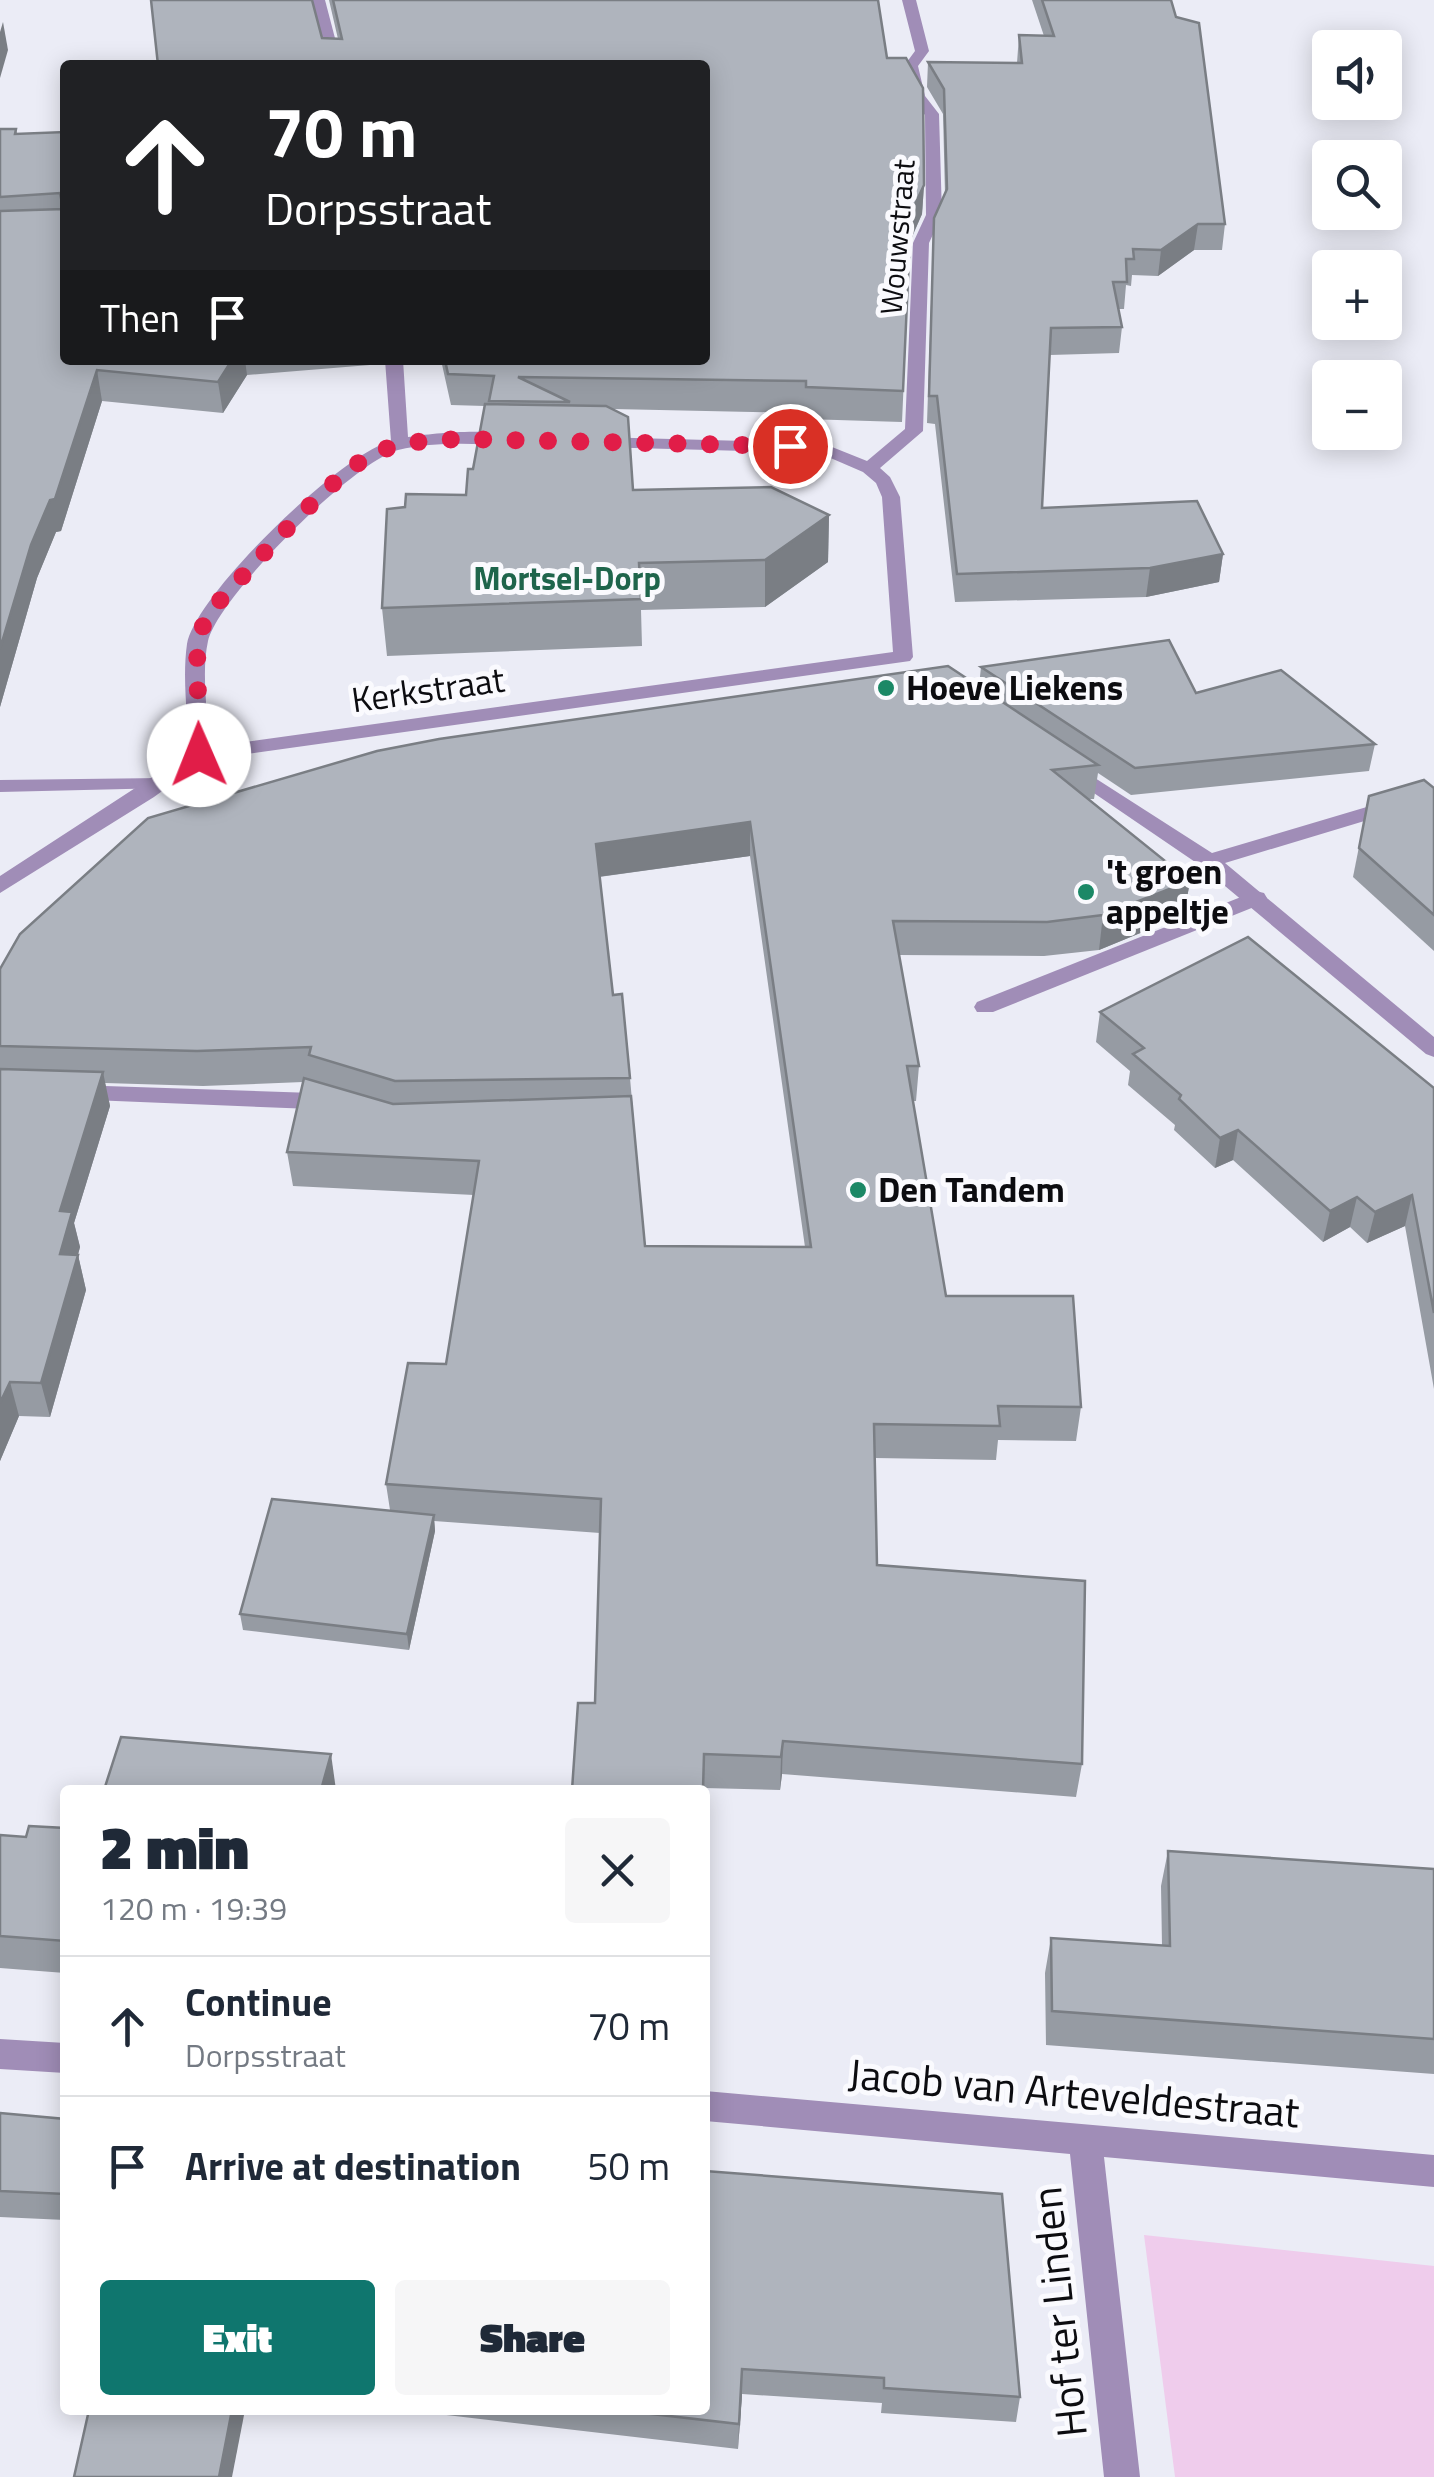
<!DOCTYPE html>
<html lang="en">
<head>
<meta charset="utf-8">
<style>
  body { margin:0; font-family:"Titillium Web",sans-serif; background:#f6f6f7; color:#1f2937; height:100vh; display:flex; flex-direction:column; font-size:38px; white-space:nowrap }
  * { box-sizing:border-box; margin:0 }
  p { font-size:32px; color:#747a83 }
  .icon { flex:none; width:55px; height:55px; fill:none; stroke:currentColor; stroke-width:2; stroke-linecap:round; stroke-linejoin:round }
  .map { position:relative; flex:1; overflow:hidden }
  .side { position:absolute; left:60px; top:1785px; width:650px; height:630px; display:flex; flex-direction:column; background:#fff; border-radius:10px; box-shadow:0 5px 25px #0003 }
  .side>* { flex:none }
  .guide { position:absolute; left:60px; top:60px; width:650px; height:305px; border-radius:10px; box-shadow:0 5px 25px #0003; background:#202124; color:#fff; overflow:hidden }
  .tools { position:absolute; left:1312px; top:30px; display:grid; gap:20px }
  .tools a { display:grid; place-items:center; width:90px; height:90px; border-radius:10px; background:#fff; box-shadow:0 5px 25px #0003; font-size:50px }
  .pin { position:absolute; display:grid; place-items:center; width:85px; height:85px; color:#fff; margin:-42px; border:5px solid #fff; border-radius:50%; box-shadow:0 2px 10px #0007 }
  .me { position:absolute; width:110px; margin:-55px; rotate:359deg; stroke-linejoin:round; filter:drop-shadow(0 0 8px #0008) }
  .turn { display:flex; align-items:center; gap:35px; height:210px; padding:0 40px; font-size:45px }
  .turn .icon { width:130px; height:130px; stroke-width:2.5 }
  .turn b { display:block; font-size:70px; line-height:85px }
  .then { display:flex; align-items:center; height:95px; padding:0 40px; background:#0003; gap:20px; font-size:38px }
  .round { display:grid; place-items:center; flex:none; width:105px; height:105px; border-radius:10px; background:#f6f6f7 }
  .overview { display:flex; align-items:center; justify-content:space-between; height:170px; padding:0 40px }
  h1 { font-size:60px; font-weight:800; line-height:75px }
  .action { display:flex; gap:20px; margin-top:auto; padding:20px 40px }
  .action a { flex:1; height:115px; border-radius:10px; background:#0f766e; color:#fff; font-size:40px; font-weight:800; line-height:115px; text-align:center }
  .action a+a { background:#f6f6f7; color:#1f2937 }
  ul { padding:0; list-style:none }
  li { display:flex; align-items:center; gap:30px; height:140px; padding:0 40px; border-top:2px solid #e0e1e3 }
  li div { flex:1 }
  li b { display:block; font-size:38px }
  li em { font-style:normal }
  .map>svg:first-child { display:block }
  .green { fill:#efccec }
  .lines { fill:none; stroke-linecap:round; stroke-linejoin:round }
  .service { fill:#a08db7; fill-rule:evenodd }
  .minor { fill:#a08db7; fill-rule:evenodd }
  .wall { fill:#969ba3; fill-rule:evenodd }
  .shaded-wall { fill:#7a7e84 }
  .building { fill:#afb4bd; stroke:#7a7e84; stroke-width:2.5 }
  .route { stroke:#e11d48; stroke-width:18; stroke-dasharray:0 32.4 }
  .poi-dot { fill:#1b8866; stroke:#fafafe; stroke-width:4 }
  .labels { text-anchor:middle; stroke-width:10; stroke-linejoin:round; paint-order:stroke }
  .far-street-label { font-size:30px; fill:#0c0c10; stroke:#fafafe }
  .far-quarter-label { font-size:32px; font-weight:bold; fill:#1f654c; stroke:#fafafe }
  .poi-label { font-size:35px; font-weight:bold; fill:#0c0c10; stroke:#fafafe; text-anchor:start }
  .street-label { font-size:35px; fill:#0c0c10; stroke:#fafafe }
  .near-street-label { font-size:42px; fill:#0c0c10; stroke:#fafafe }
</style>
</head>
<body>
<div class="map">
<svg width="1434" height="2477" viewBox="0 0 1434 2477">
  <rect width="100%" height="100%" fill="#ebecf6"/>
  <!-- green -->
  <polygon class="green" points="1144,2235 1434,2266 1434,2477 1175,2477"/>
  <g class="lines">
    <!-- service -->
    <g class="service">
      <polygon points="161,778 168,780 168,788 0,792 0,780"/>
      <polygon points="1256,891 1264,893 1267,898 1264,903 993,1012 977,1012 974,1007 977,1002"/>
      <polygon points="75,1085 313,1093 337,1100 341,1106 329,1114 312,1109 67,1099 63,1093"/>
    </g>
    <!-- minor -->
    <g class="minor">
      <polygon points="311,0 325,0 342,65 328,65"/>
      <path d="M902 0H916L929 51 918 66 925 96 939 114 942 215 929 243 923 431 880 468 890 477 900 497 913 657 910 661 205 760 154 797 0 893V876L189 753C188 718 182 679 187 644 195 595 341 454 391 441L385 360H403L408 437C433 433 503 426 521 440L512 445C474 444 435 441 398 450 354 461 218 597 208 641 201 673 208 714 209 747L893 652 882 497 876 483 863 472 819 453 597 447 588 442 597 437 822 443 867 461 905 429 913 243 926 215 925 115 911 97 904 66 915 51Z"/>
      <polygon points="1070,762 1212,853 1434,787 1434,800 1225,863 1434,1037 1434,1057 1426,1054 1201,866 1063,772 1060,768"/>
      <polygon points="0,2039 65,2043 65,2073 0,2069"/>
      <polygon points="705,2091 1434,2155 1434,2187 1104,2157 1140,2477 1104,2477 1070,2154 705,2121"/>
    </g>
  </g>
  <!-- wall -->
  <g class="wall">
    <polygon points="329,0 878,0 887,58 924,185 922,214 910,242 902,422 805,419 805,413 613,409 633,490 829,515 828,562 765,607 641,610 642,646 387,656 382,608 405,507 466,495 473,469 485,406 451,405 441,360 705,360 322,38 338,39"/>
    <polygon points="1032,0 1171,0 1225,224 1222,250 1194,250 1158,276 1132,275 1131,286 1126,285 1124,309 1119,309 1122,327 1119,353 1050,355 1042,508 1223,554 1219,582 1146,597 955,602 935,424 927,423 933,244 945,194 943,114 927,87 928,62 1017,63 1019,35 1044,36"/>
    <polygon points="0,129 16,129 17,134 65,132 65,360 383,360 382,364 247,375 223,413 102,401 61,531 56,532 37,578 0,707"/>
    <path d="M981 667 1196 693 1375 744 1369 771 1131 795 1098 773 1094 799H1089L1190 881 1184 915 1099 950 1044 956 899 955 919 1066 916 1101H913L946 1296 1081 1407 1076 1441 998 1440 996 1460 875 1458 877 1565 1082 1764 1076 1797 782 1774 780 1790 704 1788V1790H572L595 1703 600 1533 434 1521 435 1531 409 1650 243 1630 240 1614 390 1510 386 1484 446 1364 474 1195 293 1186 287 1152 303 1082 203 1086 105 1083 110 1106 74 1223 80 1247 78 1255 86 1290 50 1417 19 1416 0 1461V969L979 686ZM750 856 805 1247 645 1246 630 1078 613 995 599 877Z"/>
    <polygon points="1434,788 1434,951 1353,877 1369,796"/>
    <polygon points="1100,1012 1434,1088 1434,1389 1405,1226 1367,1243 1350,1227 1323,1242 1233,1160 1215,1168 1174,1130 1175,1125 1128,1085 1130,1071 1096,1042"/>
    <polygon points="65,1828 65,1973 0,1968 0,1835 26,1837"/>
    <polygon points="1168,1851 1434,1869 1434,2074 1046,2045 1045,1973 1051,1938 1162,1946 1161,1886"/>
    <polygon points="0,2113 65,2119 65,2220 0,2217"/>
    <polygon points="705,2171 1020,2397 1016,2422 881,2413 882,2403 742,2394 738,2449 404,2410 705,2410"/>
  </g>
  <!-- shaded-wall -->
  <g class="shaded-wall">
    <polygon points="3,22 8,50 0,78 0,32"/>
    <polygon points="924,185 922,214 909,243 911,213"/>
    <polygon points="1198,224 1194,250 1158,276 1161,250"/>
    <polygon points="232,360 245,360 247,375 223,413 218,382"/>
    <polygon points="97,370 102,401 61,531 56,532 37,578 0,707 0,649 31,545"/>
    <polygon points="829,515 828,562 765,607 765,560"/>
    <polygon points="1223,554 1219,582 1146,597 1150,568"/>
    <polygon points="750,822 750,856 597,877 596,844"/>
    <polygon points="1190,881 1184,915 1099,950 1103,915"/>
    <polygon points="103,1072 110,1106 74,1223 80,1247 68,1289 60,1254 60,1211"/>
    <polygon points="1238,1130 1233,1160 1215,1168 1220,1138"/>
    <polygon points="1412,1195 1405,1226 1367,1243 1375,1212"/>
    <polygon points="1357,1197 1350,1227 1323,1242 1330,1211"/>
    <polygon points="78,1255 86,1290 50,1417 41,1383"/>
    <polygon points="10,1382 19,1416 0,1461 0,1403"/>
    <polygon points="434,1515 435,1531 409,1650 407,1634"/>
    <polygon points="783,1741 782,1774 780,1790 781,1757"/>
    <polygon points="331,1754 336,1790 321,1790"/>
    <polygon points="742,2369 742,2394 738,2449 739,2424"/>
    <polygon points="232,2410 245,2410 232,2477 219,2477"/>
  </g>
  <!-- building -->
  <g class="building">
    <polygon points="151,0 312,0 322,38 342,39 333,0 878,0 887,58 906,58 923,88 924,185 911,213 903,391 806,387 806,381 518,377 570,402 489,401 494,376 448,374 445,360 705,360 705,65 158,65"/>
    <polygon points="1042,0 1171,0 1176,17 1199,23 1225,224 1198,224 1161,250 1133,249 1134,259 1126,259 1127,282 1113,282 1122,327 1051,328 1042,508 1197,501 1223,554 1150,568 957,574 937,396 929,396 934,218 947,189 944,89 928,62 1022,63 1019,35 1054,36"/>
    <polygon points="0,129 16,129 15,134 65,132 65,360 232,360 218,382 97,370 55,499 50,500 31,545 0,649 0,211 63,209 60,193 0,197"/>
    <polygon points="485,404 606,406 628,417 633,490 771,487 829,515 765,560 639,563 641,599 382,608 387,509 405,507 406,494 466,495 468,469 473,469"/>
    <polygon points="1169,640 1196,693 1281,670 1375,744 1135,768 981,667"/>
    <polygon points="948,666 1098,765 1052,770 1190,881 1103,915 1047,922 893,921 919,1066 907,1066 946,1296 1073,1296 1081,1407 998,1406 1000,1426 874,1424 877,1565 1085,1581 1082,1764 783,1741 781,1757 704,1754 703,1790 572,1790 578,1703 595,1703 601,1499 386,1484 408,1363 446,1364 479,1161 287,1152 304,1078 393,1104 631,1096 645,1246 811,1247 750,822 596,844 613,995 622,994 630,1078 395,1081 309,1055 311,1047 197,1051 0,1046 0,969 20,934 148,818 377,751 439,739"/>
    <polygon points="1424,780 1434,788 1434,915 1359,848 1369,796"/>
    <polygon points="1248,937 1434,1088 1434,1313 1412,1195 1375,1212 1357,1197 1330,1211 1238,1130 1220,1138 1179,1099 1181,1095 1133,1054 1144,1048 1100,1012"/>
    <polygon points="0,1069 103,1072 60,1211 72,1212 60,1254 78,1255 41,1383 10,1382 0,1403"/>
    <polygon points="272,1499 434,1515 407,1634 240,1614"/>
    <polygon points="121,1737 331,1754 321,1790 104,1790"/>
    <polygon points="29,1826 65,1828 65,1941 0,1936 0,1835 26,1837"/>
    <polygon points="1168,1851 1434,1869 1434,2039 1052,2011 1051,1938 1170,1946"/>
    <polygon points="0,2113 65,2119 65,2194 0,2191"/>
    <polygon points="705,2171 1002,2194 1020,2397 884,2388 884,2378 742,2369 739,2424 617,2410 705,2410"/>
    <polygon points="89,2410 232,2410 219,2477 74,2477"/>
  </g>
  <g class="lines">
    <!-- route -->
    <path class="route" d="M199 755 197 644 207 614C245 576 333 471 377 452 404 441 433 440 462 439L790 446"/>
  </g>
  <!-- markers -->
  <g class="poi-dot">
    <circle cx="886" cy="688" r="10"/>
    <circle cx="1086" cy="892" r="10"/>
    <circle cx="858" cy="1190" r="10"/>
  </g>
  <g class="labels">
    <!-- far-street labels -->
    <g class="far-street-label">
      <text transform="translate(898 237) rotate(-85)" y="10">Wouwstraat</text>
    </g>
    <!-- far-quarter labels -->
    <g class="far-quarter-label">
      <text x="567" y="590">Mortsel-Dorp</text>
    </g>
    <!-- poi labels -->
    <g class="poi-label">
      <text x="906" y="700">Hoeve Liekens</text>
      <text x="1106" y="884">'t groen<tspan x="1106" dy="40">appeltje</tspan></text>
      <text x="878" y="1202">Den Tandem</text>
    </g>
    <!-- street labels -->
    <g class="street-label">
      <text transform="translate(428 690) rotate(-8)" y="12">Kerkstraat</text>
    </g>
    <!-- near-street labels -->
    <g class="near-street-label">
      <text transform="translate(1074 2093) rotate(5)" y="15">Jacob van Arteveldestraat</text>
      <text transform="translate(1059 2312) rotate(-96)" y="15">Hof ter Linden</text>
    </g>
  </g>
</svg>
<div class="tools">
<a><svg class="icon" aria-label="sound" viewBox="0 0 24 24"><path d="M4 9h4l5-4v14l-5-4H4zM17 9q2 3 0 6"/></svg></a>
<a><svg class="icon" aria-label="search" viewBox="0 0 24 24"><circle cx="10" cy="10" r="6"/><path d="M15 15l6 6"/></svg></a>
<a>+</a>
<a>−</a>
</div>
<div class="pin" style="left:790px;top:446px;background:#d93025"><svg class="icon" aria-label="arrive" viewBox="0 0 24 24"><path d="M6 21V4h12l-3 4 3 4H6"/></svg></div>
<svg class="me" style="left:199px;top:755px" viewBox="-20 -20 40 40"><circle r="19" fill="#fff"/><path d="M0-13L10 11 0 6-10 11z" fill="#e11d48"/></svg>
<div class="guide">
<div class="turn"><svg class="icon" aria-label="ahead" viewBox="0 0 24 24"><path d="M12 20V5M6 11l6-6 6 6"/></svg><div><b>70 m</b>Dorpsstraat</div></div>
<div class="then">Then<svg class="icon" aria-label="arrive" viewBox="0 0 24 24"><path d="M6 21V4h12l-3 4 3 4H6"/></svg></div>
</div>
<section class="side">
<div class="overview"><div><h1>2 min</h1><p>120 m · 19:39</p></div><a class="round"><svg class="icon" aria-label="close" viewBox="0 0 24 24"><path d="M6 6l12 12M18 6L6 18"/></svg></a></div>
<ul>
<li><svg class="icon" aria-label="ahead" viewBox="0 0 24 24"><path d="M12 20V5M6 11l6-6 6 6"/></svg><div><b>Continue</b><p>Dorpsstraat</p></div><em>70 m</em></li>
<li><svg class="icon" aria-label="arrive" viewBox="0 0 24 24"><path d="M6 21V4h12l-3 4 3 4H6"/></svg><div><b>Arrive at destination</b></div><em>50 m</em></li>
</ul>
<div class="action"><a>Exit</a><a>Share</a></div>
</section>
</div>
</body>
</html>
